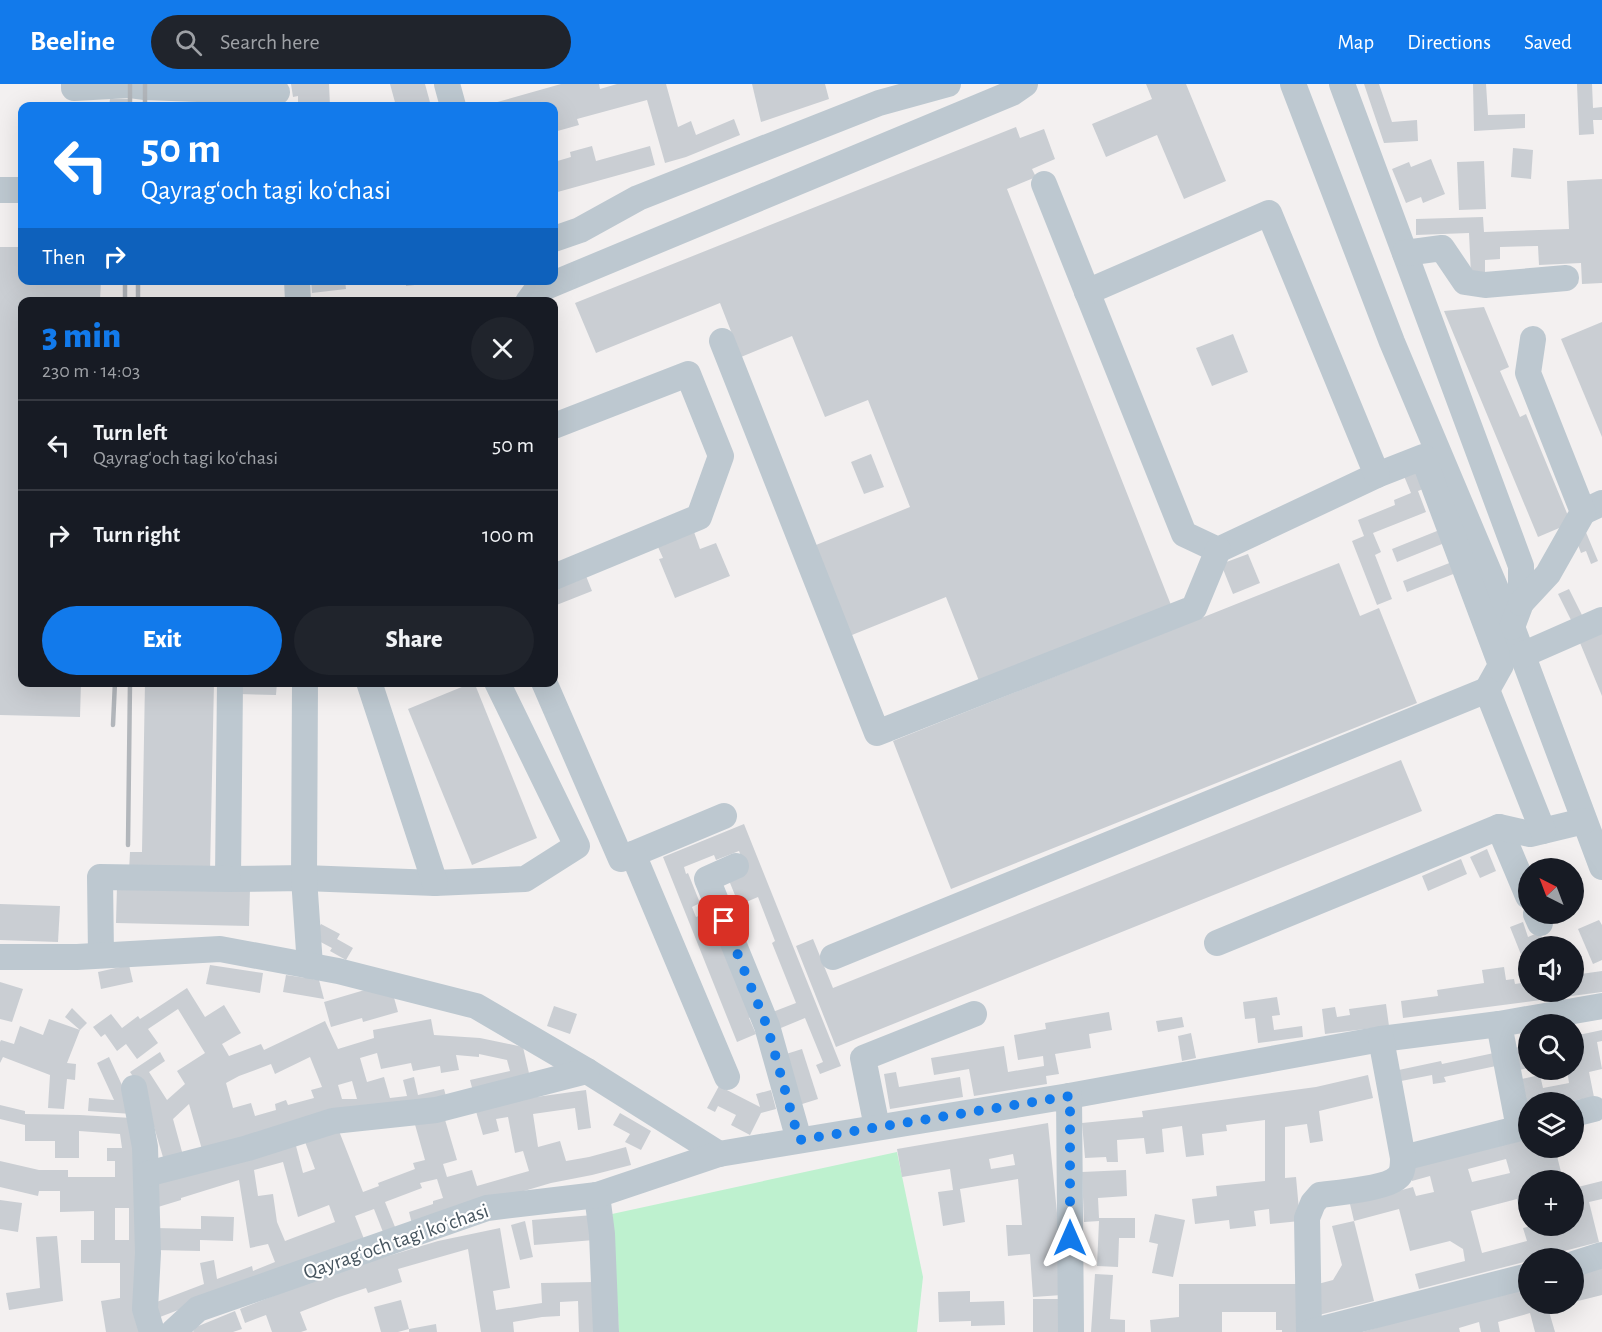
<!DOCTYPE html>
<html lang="en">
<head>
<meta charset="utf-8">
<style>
  body { margin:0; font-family:"Alegreya Sans",sans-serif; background:#20242c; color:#f1f3f6; height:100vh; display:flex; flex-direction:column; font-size:22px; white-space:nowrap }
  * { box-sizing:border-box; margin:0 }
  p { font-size:20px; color:#9ea1a6 }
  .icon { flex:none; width:33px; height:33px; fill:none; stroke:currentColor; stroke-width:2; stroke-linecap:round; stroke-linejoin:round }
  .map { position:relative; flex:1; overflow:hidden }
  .drawer { position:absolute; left:18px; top:213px; width:540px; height:390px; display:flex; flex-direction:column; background:#171b24; border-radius:12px; box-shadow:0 6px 24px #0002 }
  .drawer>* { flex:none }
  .banner { position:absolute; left:18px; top:18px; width:540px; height:183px; border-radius:12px; box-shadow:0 6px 24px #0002; background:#127aeb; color:#fff; overflow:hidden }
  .needle { width:39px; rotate:318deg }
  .fabs { position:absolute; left:1518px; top:774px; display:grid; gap:12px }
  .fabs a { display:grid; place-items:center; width:66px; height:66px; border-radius:50%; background:#171b24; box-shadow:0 6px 24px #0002; font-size:30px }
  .pin { position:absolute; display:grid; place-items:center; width:51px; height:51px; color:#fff; margin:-26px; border-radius:12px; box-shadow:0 3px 9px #0006 }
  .me { position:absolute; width:66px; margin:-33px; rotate:0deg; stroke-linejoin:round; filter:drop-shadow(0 0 4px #0008) }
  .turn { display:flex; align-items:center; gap:21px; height:126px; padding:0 24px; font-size:27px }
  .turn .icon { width:78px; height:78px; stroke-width:2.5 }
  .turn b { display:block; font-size:42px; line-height:51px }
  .then { display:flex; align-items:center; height:57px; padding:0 24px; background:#0003; gap:12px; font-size:22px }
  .round { display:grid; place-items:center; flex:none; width:63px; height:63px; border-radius:32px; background:#20242c }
  .headline { display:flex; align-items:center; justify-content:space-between; height:102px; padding:0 24px }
  h1 { font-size:36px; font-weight:800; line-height:45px; color:#127aeb }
  .primary-button { display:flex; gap:12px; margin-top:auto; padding:12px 24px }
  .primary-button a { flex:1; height:69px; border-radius:36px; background:#127aeb; color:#fff; font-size:24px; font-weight:800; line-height:69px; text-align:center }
  .primary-button a+a { background:#20242c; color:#f1f3f6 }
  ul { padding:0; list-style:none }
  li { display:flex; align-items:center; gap:18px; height:90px; padding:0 24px; border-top:2px solid #363941 }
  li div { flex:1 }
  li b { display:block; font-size:22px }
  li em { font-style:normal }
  header { display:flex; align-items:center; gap:36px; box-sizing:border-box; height:84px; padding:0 30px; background:#127aeb; color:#fff }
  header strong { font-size:28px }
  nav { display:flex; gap:33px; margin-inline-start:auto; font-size:21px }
  .search { width:420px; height:54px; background:#20242c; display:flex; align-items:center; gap:15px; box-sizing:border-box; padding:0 21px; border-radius:33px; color:#9ea1a6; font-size:22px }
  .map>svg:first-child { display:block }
  .green { fill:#bef1cf }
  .building { fill:#caced3; fill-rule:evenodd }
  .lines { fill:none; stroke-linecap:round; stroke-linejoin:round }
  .minor { stroke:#bdc8d0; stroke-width:26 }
  .rail { stroke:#b2b6bb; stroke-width:4.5 }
  .route { stroke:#127aeb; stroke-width:10; stroke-dasharray:0 18 }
  .labels { text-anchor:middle; stroke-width:4.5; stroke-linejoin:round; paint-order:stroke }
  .street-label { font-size:21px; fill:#47555f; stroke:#fff }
</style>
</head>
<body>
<header>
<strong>Beeline</strong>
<div class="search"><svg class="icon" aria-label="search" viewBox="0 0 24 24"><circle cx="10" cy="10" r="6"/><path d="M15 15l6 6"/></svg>Search here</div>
<nav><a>Map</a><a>Directions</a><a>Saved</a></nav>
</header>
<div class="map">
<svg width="1602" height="1248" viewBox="0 0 1602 1248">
  <rect width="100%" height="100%" fill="#f3f0f0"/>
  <!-- green -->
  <polygon class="green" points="897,1068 923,1193 917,1248 619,1248 612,1130"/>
  <!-- building -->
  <g class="building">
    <polygon points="291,0 329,0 330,22 298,22 298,12 293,13"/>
    <polygon points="390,0 425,0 431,22 396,22"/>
    <polygon points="561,0 599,0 600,5 617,0 666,0 678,43 691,37 696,51 734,35 740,51 686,73 665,79 647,16 577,35 579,41 554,48 554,22 483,22"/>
    <polygon points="752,0 825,0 829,15 761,38"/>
    <polygon points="1146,0 1186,0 1226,97 1184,115 1157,51 1106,73 1092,40 1152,15"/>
    <polygon points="1364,0 1379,0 1392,38 1417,36 1418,57 1384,59"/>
    <polygon points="1473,0 1486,0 1488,31 1525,30 1525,44 1474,47"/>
    <polygon points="1577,0 1592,0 1593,24 1602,23 1602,36 1593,36 1594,50 1579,51"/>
    <polygon points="110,15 128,15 128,22 109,22"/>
    <polygon points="1016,43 1020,54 1044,45 1055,75 1032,85 1036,93 1007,105 1171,521 979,597 946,513 847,553 811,463 910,423 868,316 825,333 792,252 741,273 720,219 596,269 575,219"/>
    <polygon points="592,62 596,77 650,62 655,81 554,109 554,78 571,73 570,68"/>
    <polygon points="1513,64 1533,66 1531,95 1511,93"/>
    <polygon points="1431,75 1445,110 1423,119 1421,113 1406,119 1392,85 1409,78 1411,83"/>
    <polygon points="1484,77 1486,125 1459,126 1457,78"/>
    <polygon points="1602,95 1602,199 1582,200 1581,179 1539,181 1538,162 1500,163 1500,175 1485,176 1485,190 1471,191 1469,149 1416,151 1416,135 1483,133 1484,148 1569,145 1567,97"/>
    <polygon points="0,163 22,163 22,196 101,196 100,218 22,218 22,598 81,598 80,633 0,631"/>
    <polygon points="311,196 345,196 346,205 312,209"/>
    <polygon points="406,196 440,196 440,198 406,202"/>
    <polygon points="1484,223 1509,283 1500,287 1520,333 1526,330 1571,439 1538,453 1444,227"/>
    <polygon points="1602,238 1602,353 1561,255"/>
    <polygon points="1233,250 1248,288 1212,302 1196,264"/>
    <polygon points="871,370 884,403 864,410 851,378"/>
    <polygon points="1424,384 1431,402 1418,407 1426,428 1373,449 1381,468 1375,471 1392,515 1377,521 1352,457 1364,452 1358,436 1395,421 1394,416 1411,409 1404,392"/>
    <polygon points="1442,445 1447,458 1397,478 1392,465"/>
    <polygon points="1585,446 1598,477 1591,480 1586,467 1581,469 1574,450"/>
    <polygon points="694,448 700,465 716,459 730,492 675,514 659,475 663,474 658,463"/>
    <polygon points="1248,470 1260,499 1233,510 1221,480"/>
    <polygon points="1452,478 1456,489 1407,508 1403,497"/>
    <polygon points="1339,479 1360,532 1379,524 1417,619 951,805 893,657"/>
    <polygon points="586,492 592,507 554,522 554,505"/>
    <polygon points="1569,505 1583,533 1572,538 1558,510"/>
    <polygon points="1602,544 1602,612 1578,554"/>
    <polygon points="145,598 214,598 210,788 129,787 130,768 142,768"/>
    <polygon points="238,598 277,598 276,611 238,610"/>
    <polygon points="474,598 537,754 472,781 408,625"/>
    <polygon points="1401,676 1422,727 836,963 796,862 813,855 833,904"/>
    <polygon points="744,740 841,982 820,990 816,981 823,978 805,934 776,946 770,929 796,919 772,859 775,857 758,813 739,821 728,794 747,786 739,767 716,776 714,771 684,783 686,790 688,789 700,819 692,823 696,833 711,827 753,932 749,934 756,950 737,958 663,773"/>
    <polygon points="1487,765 1496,787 1480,794 1470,773"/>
    <polygon points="1461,775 1467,790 1428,807 1422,792"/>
    <polygon points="117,802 250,805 249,842 116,839"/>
    <polygon points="0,820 60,822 58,858 0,856"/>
    <polygon points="1599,836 1602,841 1602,876 1593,880 1578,845"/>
    <polygon points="1523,838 1528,853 1540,848 1545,862 1528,862 1528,876 1524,878 1510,843"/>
    <polygon points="321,840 340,850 337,855 353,864 346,876 330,867 332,864 313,854"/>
    <polygon points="129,881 133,898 101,905 98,888"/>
    <polygon points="210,881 263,889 260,909 206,900"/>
    <polygon points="1504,883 1506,896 1514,895 1515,900 1528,898 1528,908 1574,908 1574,891 1602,887 1602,908 1403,934 1401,917 1438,912 1437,906 1484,899 1482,886"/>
    <polygon points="286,891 319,896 324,915 283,908"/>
    <polygon points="0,898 23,905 12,938 0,935"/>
    <path d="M187 904 205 933 224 921 241 949 222 960 229 972 261 960 264 966 325 937 338 965 374 954 373 946 431 935 434 951 480 954 523 963 531 998 474 1011 470 996 510 987 507 976 479 970V973L456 971 459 986 441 989 440 982 413 987 411 979 381 985 377 969 360 974 367 998 384 993 390 1014 407 1012 403 996 414 993 418 1011 444 1005 447 1016 203 1069 189 1020 173 1035 184 1075 165 1080 144 1009 130 988 160 968 165 977 149 988 167 1016 185 1000 177 987 205 969 178 925 148 945 158 959 137 975 126 960 117 967 105 950 101 953 93 943 111 930 122 944 138 932 140 935ZM310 973 322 1003 311 1006 314 1014 288 1021 286 1016 275 1020 276 1026 255 1032 251 1019 233 1024 226 999 239 992 271 980 275 990ZM352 997 357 1015H342L338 1001Z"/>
    <polygon points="368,905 393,910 398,928 363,938 362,934 331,943 324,918"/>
    <polygon points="1277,913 1280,931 1272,932 1274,946 1302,942 1303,953 1258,959 1255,934 1245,935 1243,918"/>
    <polygon points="1386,920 1389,942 1325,950 1322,925 1335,923 1337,933 1350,931 1349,925"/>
    <polygon points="554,922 577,930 570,950 547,942"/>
    <polygon points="72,924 87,939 80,946 67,979 76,980 75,996 67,995 64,1025 48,1024 50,991 3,973 0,979 0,958 1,956 14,960 20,942 43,951 49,935 80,946 65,933"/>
    <polygon points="1109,928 1112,946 1089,950 1091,964 1055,970 1059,990 1046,992 1047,1000 974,1012 969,985 934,991 931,974 1004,962 1008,988 1044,982 1043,972 1018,976 1014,951 1046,945 1045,939"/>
    <polygon points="1182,933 1184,943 1158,948 1156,937"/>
    <polygon points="1602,946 1602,957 1597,958 1602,985 1589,988 1594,1013 1566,1018 1528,1018 1528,1026 1517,996 1540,991 1543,1004 1569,999 1567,986 1574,986 1574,952"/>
    <polygon points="1191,949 1196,974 1182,977 1178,952"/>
    <polygon points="1528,961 1528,984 1515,987 1510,965"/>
    <polygon points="802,965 818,1015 799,1021 783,971"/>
    <polygon points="1494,969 1496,982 1444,993 1446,998 1433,1000 1432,991 1396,998 1394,987 1441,977 1442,980"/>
    <polygon points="109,973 132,1023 132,1030 88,1027 89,1014 114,1016 97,979"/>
    <polygon points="896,988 899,1003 960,993 963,1013 890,1025 884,990"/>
    <polygon points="1368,991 1373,1014 1319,1027 1323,1057 1310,1059 1307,1040 1285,1043 1285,1094 1296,1093 1300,1137 1270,1140 1269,1125 1254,1127 1256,1142 1230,1145 1229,1136 1195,1140 1192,1115 1217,1112 1216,1102 1265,1097 1265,1036 1226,1041 1227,1047 1202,1050 1204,1071 1186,1073 1182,1042 1162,1045 1164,1068 1146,1070 1144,1054 1117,1056 1118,1078 1107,1078 1106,1073 1085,1074 1082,1039 1143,1033 1142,1027 1316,1003"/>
    <polygon points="719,1002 760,1023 756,1010 771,1006 776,1025 761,1029 750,1051 731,1041 736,1031 718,1022 715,1028 707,1024"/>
    <path d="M586 1006 591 1044 578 1046 575 1024 533 1030 538 1063 560 1057 566 1077 589 1073 626 1063 631 1081 592 1091 551 1099 412 1140 409 1128 433 1120V1117L443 1114 437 1095 420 1099 422 1104 385 1118 395 1143 383 1148 374 1125 355 1132 364 1155 160 1233 154 1219 204 1200 200 1179 214 1176 217 1195 252 1182 253 1187 275 1178 268 1160 250 1164 239 1096 181 1114V1116L158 1123V1098L295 1058 303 1089 315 1085 304 1055 337 1042 363 1108 379 1102 378 1099 415 1085 413 1079 425 1076 414 1037 443 1029 457 1076 443 1080 447 1093 472 1086 477 1102 529 1087 523 1067 515 1069 508 1033 496 1035 499 1047 483 1051 475 1024 529 1014ZM283 1078 298 1133 329 1121 335 1138 285 1157 277 1138 273 1110 258 1112 254 1086Z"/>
    <path d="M0 1021 25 1027V1030L80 1031 132 1034 141 1248H106L101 1217 120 1214V1179H81V1156H94V1127L60 1128V1107H39L38 1112 0 1103V1077L39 1086H68V1093H115V1077H107V1064H122L120 1050 79 1047V1074H55V1057H25V1041L0 1035ZM115 1124H129V1156H115Z"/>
    <polygon points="620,1029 651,1047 641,1066 625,1058 630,1050 613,1041"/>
    <path d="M1048 1039 1058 1139 1062 1211 1033 1213 1030 1170 1008 1172 1006 1141H1022L1018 1095 960 1105 965 1138 943 1142 938 1108 953 1106 950 1085 902 1093 897 1065ZM1013 1070 1015 1081 991 1085 989 1075Z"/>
    <path d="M1528 1051V1064H1555L1563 1096H1528V1116L1518 1119 1517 1115 1471 1127 1482 1169 1527 1157 1523 1144 1532 1142H1574V1104L1602 1097V1115L1589 1118 1599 1158 1537 1174H1528V1177L1419 1205 1415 1190 1465 1177 1463 1165 1450 1157 1410 1167 1399 1125 1354 1137 1350 1120 1413 1103 1416 1112 1434 1108 1430 1092 1412 1097 1408 1083ZM1506 1075 1510 1089 1472 1098 1468 1085Z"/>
    <polygon points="1126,1086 1127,1112 1098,1114 1099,1134 1135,1134 1135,1154 1119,1154 1118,1183 1097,1182 1099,1137 1084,1138 1082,1088"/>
    <polygon points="0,1116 22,1119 18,1148 0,1145"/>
    <polygon points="1155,1130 1185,1136 1173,1193 1152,1189 1158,1160 1149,1158"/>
    <polygon points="593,1131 594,1156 534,1161 532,1136"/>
    <polygon points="201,1132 234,1133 233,1157 200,1156 200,1167 154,1166 155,1144 201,1145"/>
    <polygon points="525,1137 533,1173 520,1176 511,1141"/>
    <polygon points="1354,1137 1374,1217 1311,1233 1314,1201 1333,1196 1342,1181 1332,1142"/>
    <polygon points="500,1144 510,1204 493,1207 496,1226 542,1219 541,1199 594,1198 595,1248 579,1248 578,1217 560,1218 560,1232 542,1233 513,1238 514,1248 481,1248 468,1165 398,1185 402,1198 368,1209 366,1204 336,1214 300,1228 307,1246 301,1248 272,1248 266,1231 245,1239 240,1225 329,1190 438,1157"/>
    <polygon points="57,1152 63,1217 9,1226 6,1209 40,1204 36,1153"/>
    <polygon points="1602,1181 1602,1211 1574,1218 1574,1189"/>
    <polygon points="1095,1190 1113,1191 1110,1235 1125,1236 1125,1248 1091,1248"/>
    <polygon points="1179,1200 1299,1200 1299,1248 1282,1248 1282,1246 1276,1246 1276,1228 1222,1228 1222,1248 1151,1248 1150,1236 1179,1233"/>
    <polygon points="1528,1200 1528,1220 1564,1220 1548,1224 1555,1248 1535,1248 1530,1229 1498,1238 1500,1248 1481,1248 1479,1238 1459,1244 1460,1248 1362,1248"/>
    <polygon points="970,1207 970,1218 1004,1217 1005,1241 971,1242 971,1237 939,1238 938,1208"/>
    <rect x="1033" y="1215" width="29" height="33"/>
    <polygon points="401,1216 409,1245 398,1248 381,1248 374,1223"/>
    <polygon points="235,1227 242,1245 233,1248 193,1248 196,1243"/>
    <polygon points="436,1240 437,1248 409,1248 409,1245"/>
  </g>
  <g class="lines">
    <!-- minor -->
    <g class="minor">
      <polyline points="74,0 74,4 130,1 145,3 277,8"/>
      <polyline points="447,0 453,22"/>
      <polyline points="1293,0 1392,258 1512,543 1602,783"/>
      <polyline points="1342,0 1521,482 1521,519 1512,543"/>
      <polyline points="1044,100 1184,450 1218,466 1377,391 1423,373 1501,581 1487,606"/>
      <polyline points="0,106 22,106"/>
      <polyline points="554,155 580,146 638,114 879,19 948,0"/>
      <polyline points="1405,169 1442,164 1465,198 1485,201 1566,194"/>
      <polyline points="297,196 298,218"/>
      <polyline points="1087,208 1269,129 1377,391"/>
      <polyline points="528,218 536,207 1012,9 1025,0"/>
      <polyline points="722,257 877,649 1194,524 1218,466"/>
      <polyline points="554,342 688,290 721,372 699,433 554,493"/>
      <polyline points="1583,428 1602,419"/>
      <polyline points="1521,519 1548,490 1583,428 1528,289 1533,255"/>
      <polyline points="1522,571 1602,536"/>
      <polyline points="230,598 228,795 304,794 435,799 525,795 577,762 497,598"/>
      <polyline points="305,598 304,794 310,882"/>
      <polyline points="369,598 435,799"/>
      <polyline points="544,598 621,775 724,732"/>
      <polyline points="1499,743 1528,812"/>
      <polyline points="633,770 727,993"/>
      <polyline points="736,782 707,795 767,942 799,1056"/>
      <polyline points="1536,830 1540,839"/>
      <polyline points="1217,859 1499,743 1530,750 1584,737"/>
      <polyline points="101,871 100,793 228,795"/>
      <polyline points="0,873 77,873 220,865 338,887 476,922 587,987 719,1070"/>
      <polyline points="833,873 1487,606 1543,747"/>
      <polyline points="1499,940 1519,1044"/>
      <polyline points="134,1004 145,1063 148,1169 145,1225 152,1248"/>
      <polyline points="1069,1012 1381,955 1499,940 1602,922"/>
      <polyline points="1574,1030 1594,1025"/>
      <polyline points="877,1043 863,974 974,930"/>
      <polyline points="1403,1074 1528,1042"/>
      <polyline points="147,1090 248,1064 333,1037 436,1026 587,987"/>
      <polyline points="597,1111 602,1150 606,1248"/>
      <polyline points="1574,1180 1602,1171"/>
      <polyline points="173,1248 198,1225 487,1124 597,1111 719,1070 1069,1012 1071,1248"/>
      <path d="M1309 1248 1307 1134 1313 1119 1320 1111C1336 1109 1390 1104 1399 1092 1403 1088 1403 1079 1403 1074L1381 955"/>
      <polyline points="1310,1248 1528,1192"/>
    </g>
    <!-- rail -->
    <g class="rail">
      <polyline points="130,22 130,0"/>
      <polyline points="145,22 145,0"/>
      <polyline points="125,218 125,196"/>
      <polyline points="138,218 138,196"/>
      <polyline points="113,641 115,598"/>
      <polyline points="128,761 130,598"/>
    </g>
  </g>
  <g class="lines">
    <!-- route -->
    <polyline class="route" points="724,837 767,942 799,1056 1070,1012 1070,1154"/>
  </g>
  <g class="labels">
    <!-- street labels -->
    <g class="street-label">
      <text transform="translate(396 1157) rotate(-19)" y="7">Qayragʻoch tagi koʻchasi</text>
    </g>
  </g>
</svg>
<div class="fabs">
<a><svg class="needle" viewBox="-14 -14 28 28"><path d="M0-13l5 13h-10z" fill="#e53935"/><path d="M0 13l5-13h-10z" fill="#9ea1a6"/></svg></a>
<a><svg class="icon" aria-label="sound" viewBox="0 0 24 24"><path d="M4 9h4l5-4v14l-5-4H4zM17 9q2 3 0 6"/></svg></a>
<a><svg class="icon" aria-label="search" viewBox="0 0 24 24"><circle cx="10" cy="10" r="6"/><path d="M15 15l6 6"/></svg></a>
<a><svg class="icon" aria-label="layers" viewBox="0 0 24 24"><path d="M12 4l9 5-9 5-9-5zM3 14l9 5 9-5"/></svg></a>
<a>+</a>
<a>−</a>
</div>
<div class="pin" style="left:724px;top:837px;background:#d93025"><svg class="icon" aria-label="arrive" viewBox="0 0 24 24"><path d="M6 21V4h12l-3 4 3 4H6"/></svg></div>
<svg class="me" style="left:1070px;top:1154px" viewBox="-20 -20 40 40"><path d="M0-17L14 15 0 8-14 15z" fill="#127aeb" stroke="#fff" stroke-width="4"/></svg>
<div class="banner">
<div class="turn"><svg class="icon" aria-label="left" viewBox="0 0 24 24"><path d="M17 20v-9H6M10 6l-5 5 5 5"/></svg><div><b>50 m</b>Qayragʻoch tagi koʻchasi</div></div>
<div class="then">Then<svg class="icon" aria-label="right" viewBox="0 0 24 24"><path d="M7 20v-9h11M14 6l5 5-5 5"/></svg></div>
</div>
<section class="drawer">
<div class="headline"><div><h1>3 min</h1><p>230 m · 14:03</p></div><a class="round"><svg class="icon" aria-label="close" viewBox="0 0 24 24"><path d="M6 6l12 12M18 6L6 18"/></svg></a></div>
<ul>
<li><svg class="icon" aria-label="left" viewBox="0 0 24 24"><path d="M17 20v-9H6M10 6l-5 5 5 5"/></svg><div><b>Turn left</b><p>Qayragʻoch tagi koʻchasi</p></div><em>50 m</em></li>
<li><svg class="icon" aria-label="right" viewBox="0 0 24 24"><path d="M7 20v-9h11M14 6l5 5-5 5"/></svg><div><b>Turn right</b></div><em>100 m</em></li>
</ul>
<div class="primary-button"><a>Exit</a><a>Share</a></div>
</section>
</div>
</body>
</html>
